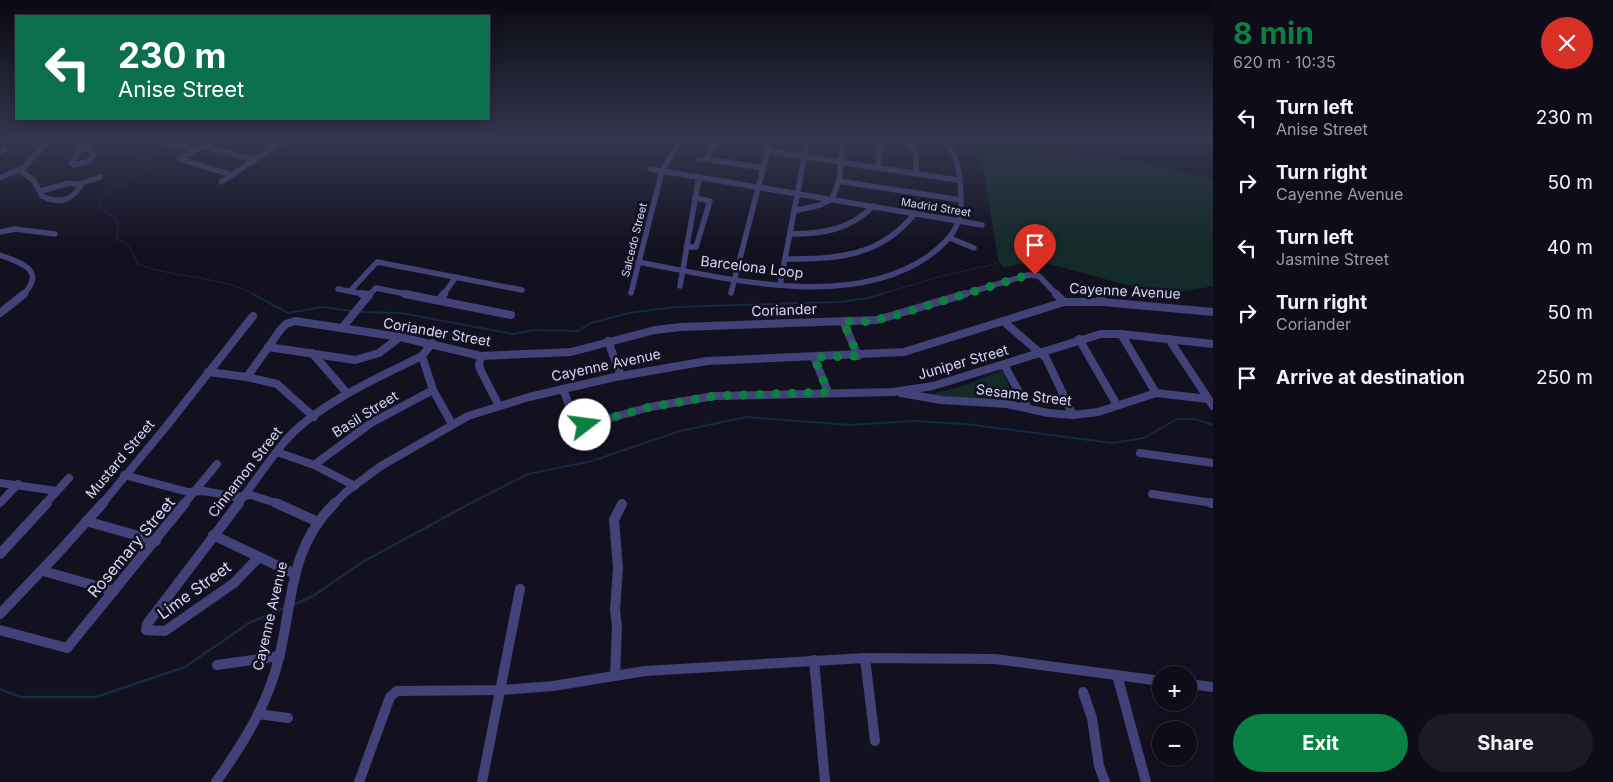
<!DOCTYPE html>
<html lang="en">
<head>
<meta charset="utf-8">
<style>
  body { margin:0; font-family:Inter,sans-serif; background:#1c1a25; color:#f1f3f6; height:100vh; display:flex; flex-direction:column; font-size:19px; white-space:nowrap }
  * { box-sizing:border-box; margin:0 }
  p { font-size:16px; color:#9b9ba2 }
  .icon { flex:none; width:28px; height:28px; fill:none; stroke:currentColor; stroke-width:2; stroke-linecap:round; stroke-linejoin:round }
  .map { position:relative; flex:1; overflow:hidden }
  .panel { display:flex; flex-direction:column; background:#0e0c18; width:400px }
  .panel>* { flex:none }
  .guide { position:absolute; left:15px; top:15px; width:475px; height:105px; border-radius:0px; box-shadow:0 2px 12px #0003,0 0 0 1px #2e2c37; background:#0b6e4f; color:#fff; overflow:hidden }
  .tools { position:absolute; left:1152px; top:666px; display:grid; gap:10px }
  .tools a { display:grid; place-items:center; width:45px; height:45px; border-radius:50%; background:#0e0c18; box-shadow:0 2px 12px #0003,0 0 0 1px #2e2c37; font-size:25px }
  .pin { position:absolute; display:grid; place-items:center; width:42px; height:42px; color:#fff; margin:-51px -21px; border-radius:50% 50% 50% 0; rotate:-45deg; box-shadow:0 0 5px #0007 }
  .pin .icon { rotate:45deg }
  .me { position:absolute; width:55px; margin:-28px; rotate:75deg; stroke-linejoin:round; filter:drop-shadow(0 0 4px #0008) }
  .turn { display:flex; align-items:center; gap:18px; height:105px; padding:0 20px; font-size:22px }
  .turn .icon { width:65px; height:65px; stroke-width:2.5 }
  .turn b { display:block; font-size:35px; line-height:42px }
  .round { display:grid; place-items:center; flex:none; width:52px; height:52px; border-radius:26px; background:#1c1a25 }
  .head { display:flex; align-items:center; justify-content:space-between; height:85px; padding:0 20px }
  h1 { font-size:30px; font-weight:700; line-height:38px; color:#0b8043 }
  .button { display:flex; gap:10px; margin-top:auto; padding:10px 20px }
  .button a { flex:1; height:58px; border-radius:30px; background:#0b8043; color:#fff; font-size:20px; font-weight:700; line-height:58px; text-align:center }
  .button a+a { background:#1c1a25; color:#f1f3f6 }
  ul { padding:0; list-style:none }
  li { display:flex; align-items:center; gap:15px; height:65px; padding:0 20px }
  li div { flex:1 }
  li b { display:block; font-size:19px }
  li em { font-style:normal }
  main { display:flex; flex:1; min-height:0 }
  .map>svg:first-child { display:block }
  .green { fill:#142a28 }
  .lines { fill:none; stroke-linecap:round; stroke-linejoin:round }
  .stream-far2 { stroke:#162a45; stroke-width:1 }
  .stream-far1 { stroke:#162a45; stroke-width:2 }
  .stream { stroke:#162a45; stroke-width:2.5 }
  .minor-far2 { stroke:#424279; stroke-width:5.5 }
  .minor-far1 { stroke:#424279; stroke-width:8 }
  .minor { stroke:#424279; stroke-width:10 }
  .route { stroke:#0b8043; stroke-width:9; stroke-dasharray:0 16.2 }
  .labels { text-anchor:middle; stroke-width:5; stroke-linejoin:round; paint-order:stroke }
  .far-street-label { font-size:11px; fill:#d9d6f9; stroke:#131020 }
  .street-label { font-size:14px; fill:#d9d6f9; stroke:#131020 }
  .near-street-label { font-size:16px; fill:#d9d6f9; stroke:#131020 }
</style>
</head>
<body>
<main>
<div class="map">
<svg width="1213" height="782" viewBox="0 0 1213 782">
  <rect width="100%" height="100%" fill="#131020"/>
  <!-- green -->
  <g class="green">
    <polygon points="980,148 1139,162 1213,179 1213,286 1163,295 1035,260 1004,268 998,259"/>
    <polygon points="1002,370 1016,402 933,396 935,393 963,386"/>
  </g>
  <g class="lines">
    <!-- stream-far2 -->
    <g class="stream-far2">
      <path d="M130 138 134 142 130 146 128 155 144 158 151 165C135 182 109 184 97 205L114 217 119 227 116 233 117 239 130 246 138 264C176 279 219 275 255 295"/>
      <polyline points="878,295 942,276 991,265 1022,253 1044,255 1132,281 1165,287 1213,280"/>
    </g>
    <!-- stream-far1 -->
    <g class="stream-far1">
      <polyline points="253,294 288,313 323,307 352,311"/>
      <polyline points="359,312 401,313 513,334 533,330 578,331 591,323 629,313 675,307 839,302 868,298 882,294"/>
      <polyline points="469,504 528,474 592,461 680,431 746,417 850,425 912,421 966,424 1112,443 1144,438 1177,419 1195,419 1213,425"/>
    </g>
    <!-- stream -->
    <g class="stream">
      <polyline points="293,605 313,596 361,563 471,503"/>
      <polyline points="0,689 20,697 96,697 185,667 249,623 284,608"/>
    </g>
    <!-- minor-far2 -->
    <g class="minor-far2">
      <polyline points="151,138 195,150"/>
      <polyline points="247,138 276,146"/>
      <polyline points="758,138 770,140"/>
      <polyline points="141,141 148,138"/>
      <polyline points="203,146 254,160"/>
      <polygon points="81,148 90,149 93,156 89,161 74,165 71,163"/>
      <polyline points="81,148 88,138"/>
      <polyline points="767,151 958,180"/>
      <polyline points="0,152 4,150"/>
      <polyline points="180,159 232,175"/>
      <polyline points="180,159 217,138"/>
      <polyline points="706,159 719,138"/>
      <polyline points="699,160 706,159 763,168"/>
      <path d="M878 168 880 144C892 137 907 139 916 150V174"/>
      <polyline points="650,169 982,225"/>
      <path d="M21 171 34 181 42 196C58 204 72 201 81 185L69 183 41 191"/>
      <polyline points="0,178 24,167 51,138"/>
      <polyline points="839,181 961,200"/>
      <polyline points="221,182 288,138"/>
      <polyline points="79,184 100,177"/>
      <polyline points="794,211 820,205 832,199 839,181 843,138"/>
      <polyline points="0,232 15,229 55,234"/>
      <path d="M790 234C822 234 850 230 873 206"/>
      <polyline points="950,238 974,248"/>
      <polyline points="686,247 696,247 710,201 695,198"/>
      <path d="M0 255C21 263 47 270 23 295"/>
      <path d="M785 259C837 259 881 257 915 213"/>
      <path d="M638 262C726 278 851 312 930 255 950 240 962 226 961 199 960 176 960 151 939 138"/>
      <polyline points="780,285 808,138"/>
      <polyline points="680,286 699,177"/>
      <polyline points="1095,287 1099,295"/>
      <polyline points="338,289 369,295"/>
      <polyline points="350,291 377,262 522,290"/>
      <polyline points="631,293 662,171 682,138"/>
      <polyline points="731,293 771,138"/>
      <polyline points="369,295 376,288 411,295"/>
      <polyline points="443,295 456,277"/>
      <polyline points="961,295 1028,275 1039,276 1057,295"/>
    </g>
    <!-- minor-far1 -->
    <g class="minor-far1">
      <polyline points="405,294 511,315"/>
      <polyline points="1056,294 1064,302"/>
      <polyline points="1099,294 1103,302"/>
      <polyline points="439,300 444,294"/>
      <polyline points="0,313 24,294"/>
      <polyline points="843,321 858,356"/>
      <polyline points="1003,321 1046,358 1073,415"/>
      <polyline points="342,328 369,295 362,294"/>
      <polyline points="1121,334 1156,393"/>
      <polyline points="1079,339 1117,405"/>
      <polyline points="1169,339 1213,406"/>
      <polyline points="608,341 621,376"/>
      <polyline points="432,343 422,356 433,390 452,424"/>
      <polyline points="268,347 355,360 379,353 400,337"/>
      <polyline points="312,353 347,393"/>
      <polyline points="481,356 479,365 481,371 499,406"/>
      <polyline points="814,357 828,392"/>
      <polyline points="1004,365 1028,408"/>
      <polyline points="208,372 247,377 277,384 314,417"/>
      <polyline points="247,377 281,329 286,324 295,321 400,337 481,356 571,352 655,330 681,327 877,320 965,294"/>
      <polyline points="563,389 576,423 585,425 650,407 714,396 893,392 933,386 1101,334 1121,334 1213,344"/>
      <polyline points="901,393 941,400 1007,404 1048,413 1073,415 1098,412 1156,393 1208,399"/>
      <polyline points="277,452 314,465 355,486"/>
      <polyline points="1140,453 1213,463"/>
      <polyline points="314,465 371,423 433,390"/>
      <polyline points="124,475 188,492 204,491 236,497 251,495 279,504"/>
      <polyline points="0,483 57,491"/>
      <polyline points="1152,494 1213,503"/>
      <polyline points="0,503 18,484"/>
      <polyline points="45,504 69,478"/>
      <polyline points="102,504 165,428 253,316"/>
      <polyline points="184,504 217,464"/>
      <path d="M238 504C254 483 269 460 286 440 318 404 379 377 422 356"/>
      <polyline points="334,504 346,492 381,466 468,416 529,397 615,377 707,361 904,352 1064,302 1103,302 1213,312"/>
    </g>
    <!-- minor -->
    <g class="minor">
      <polyline points="239,503 147,624 146,630 165,631 234,583 259,557"/>
      <polyline points="276,503 318,522"/>
      <polyline points="1211,503 1213,503"/>
      <polyline points="86,521 156,541"/>
      <polyline points="213,535 295,574"/>
      <polyline points="0,554 47,503"/>
      <polyline points="43,571 114,591"/>
      <polyline points="0,614 59,552 103,503"/>
      <polyline points="0,630 67,648 185,503"/>
      <polyline points="865,658 875,741"/>
      <polyline points="814,660 825,782"/>
      <polyline points="217,665 280,656"/>
      <polyline points="1117,675 1146,782"/>
      <polyline points="615,676 617,627 615,610 618,568 614,520 622,504"/>
      <polyline points="1189,684 1213,687"/>
      <polyline points="1083,692 1092,718 1099,766 1105,782"/>
      <polyline points="258,714 288,718"/>
      <path d="M216 782C240 748 263 712 275 672 294 611 285 551 335 503"/>
      <polyline points="359,782 390,697 397,691 501,690 553,686 645,671 865,658 995,659 1161,681"/>
      <polyline points="482,782 520,589"/>
    </g>
  </g>
  <!-- sky -->
  <linearGradient id="sky" x2="0" y2="1"><stop stop-color="#0a0912"/><stop offset="0.56" stop-color="#33374e"/><stop offset="1" stop-color="#33374e" stop-opacity="0"/></linearGradient>
  <rect width="1213" height="247" fill="url(#sky)"/>
  <g class="lines">
    <!-- route -->
    <polyline class="route" points="585,425 650,407 714,396 828,392 814,357 858,356 843,321 863,322 890,317 1028,275 1035,275"/>
  </g>
  <g class="labels">
    <!-- far-street labels -->
    <g class="far-street-label">
      <text transform="translate(936 207) rotate(9)" y="4">Madrid Street</text>
      <text transform="translate(634 240) rotate(-76)" y="4">Salcedo Street</text>
    </g>
    <!-- street labels -->
    <g class="street-label">
      <text transform="translate(752 267) rotate(7)" y="5">Barcelona Loop</text>
      <text transform="translate(1125 291) rotate(3)" y="5">Cayenne Avenue</text>
      <text transform="translate(784 310) rotate(-2)" y="5">Coriander</text>
      <text transform="translate(437 332) rotate(10)" y="5">Coriander Street</text>
      <text transform="translate(963 362) rotate(-16)" y="5">Juniper Street</text>
      <text transform="translate(606 365) rotate(-12)" y="5">Cayenne Avenue</text>
      <text transform="translate(1024 395) rotate(7)" y="5">Sesame Street</text>
      <text transform="translate(365 414) rotate(-32)" y="5">Basil Street</text>
      <text transform="translate(120 459) rotate(-50)" y="5">Mustard Street</text>
      <text transform="translate(245 472) rotate(-52)" y="5">Cinnamon Street</text>
      <text transform="translate(270 616) rotate(-77)" y="5">Cayenne Avenue</text>
    </g>
    <!-- near-street labels -->
    <g class="near-street-label">
      <text transform="translate(131 547) rotate(-50)" y="6">Rosemary Street</text>
      <text transform="translate(194 590) rotate(-36)" y="6">Lime Street</text>
    </g>
  </g>
</svg>
<div class="tools">
<a>+</a>
<a>−</a>
</div>
<div class="pin" style="left:1035px;top:275px;background:#d93025"><svg class="icon" aria-label="arrive" viewBox="0 0 24 24"><path d="M6 21V4h12l-3 4 3 4H6"/></svg></div>
<svg class="me" style="left:585px;top:425px" viewBox="-20 -20 40 40"><circle r="19" fill="#fff"/><path d="M0-13L10 11 0 6-10 11z" fill="#0b8043"/></svg>
<div class="guide">
<div class="turn"><svg class="icon" aria-label="left" viewBox="0 0 24 24"><path d="M17 20v-9H6M10 6l-5 5 5 5"/></svg><div><b>230 m</b>Anise Street</div></div>
</div>
</div>
<section class="panel">
<div class="head"><div><h1>8 min</h1><p>620 m · 10:35</p></div><a class="round" style="background:#d93025;color:#fff"><svg class="icon" aria-label="close" viewBox="0 0 24 24"><path d="M6 6l12 12M18 6L6 18"/></svg></a></div>
<ul>
<li><svg class="icon" aria-label="left" viewBox="0 0 24 24"><path d="M17 20v-9H6M10 6l-5 5 5 5"/></svg><div><b>Turn left</b><p>Anise Street</p></div><em>230 m</em></li>
<li><svg class="icon" aria-label="right" viewBox="0 0 24 24"><path d="M7 20v-9h11M14 6l5 5-5 5"/></svg><div><b>Turn right</b><p>Cayenne Avenue</p></div><em>50 m</em></li>
<li><svg class="icon" aria-label="left" viewBox="0 0 24 24"><path d="M17 20v-9H6M10 6l-5 5 5 5"/></svg><div><b>Turn left</b><p>Jasmine Street</p></div><em>40 m</em></li>
<li><svg class="icon" aria-label="right" viewBox="0 0 24 24"><path d="M7 20v-9h11M14 6l5 5-5 5"/></svg><div><b>Turn right</b><p>Coriander</p></div><em>50 m</em></li>
<li><svg class="icon" aria-label="arrive" viewBox="0 0 24 24"><path d="M6 21V4h12l-3 4 3 4H6"/></svg><div><b>Arrive at destination</b></div><em>250 m</em></li>
</ul>
<div class="button"><a>Exit</a><a>Share</a></div>
</section>
</main>
</body>
</html>
